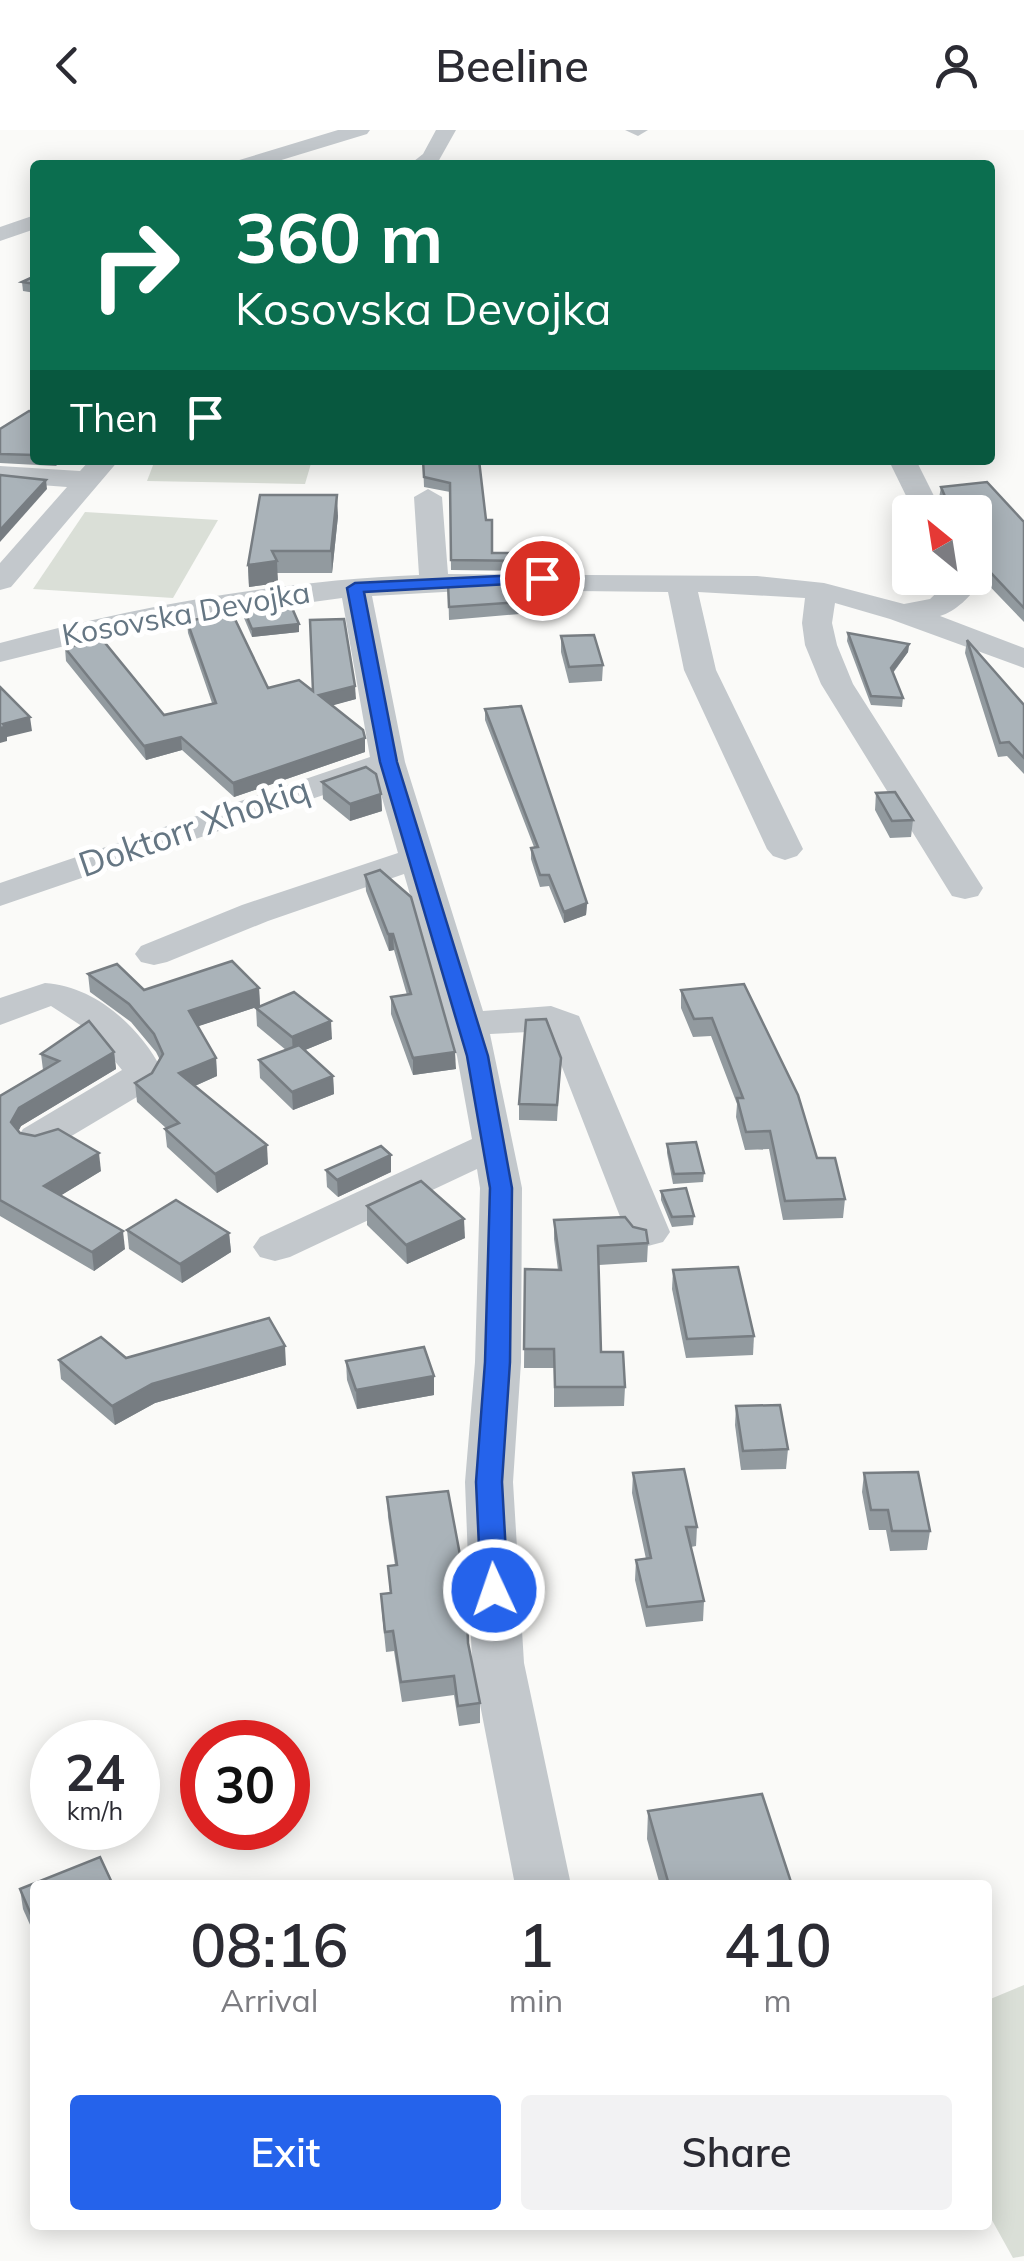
<!DOCTYPE html>
<html lang="en">
<head>
<meta charset="utf-8">
<style>
  body { margin:0; font-family:Mulish,sans-serif; background:#f2f2f3; color:#2b2b33; height:100vh; display:flex; flex-direction:column; font-size:38px; white-space:nowrap }
  * { box-sizing:border-box; margin:0 }
  p { font-size:32px; color:#7c7c81 }
  .icon { flex:none; width:55px; height:55px; fill:none; stroke:currentColor; stroke-width:2; stroke-linecap:round; stroke-linejoin:round }
  .map { position:relative; flex:1; overflow:hidden }
  .details { position:absolute; left:30px; top:1750px; width:962px; height:350px; display:flex; flex-direction:column; background:#fff; border-radius:10px; box-shadow:0 5px 25px #0003 }
  .details>* { flex:none }
  .top-card { position:absolute; left:30px; top:30px; width:965px; height:305px; border-radius:10px; box-shadow:0 5px 25px #0003; background:#0b6e4f; color:#fff; overflow:hidden }
  .needle { width:65px; rotate:330deg }
  .tools { position:absolute; left:892px; top:365px; display:grid; gap:20px }
  .tools a { display:grid; place-items:center; width:100px; height:100px; border-radius:10px; background:#fff; box-shadow:0 5px 25px #0003; font-size:50px }
  .speed { position:absolute; left:30px; top:1590px; display:flex; gap:20px; font-size:50px; font-weight:700; text-align:center }
  .speed>* { display:grid; place-content:center; width:130px; height:130px; border-radius:50%; background:#fff; box-shadow:0 5px 25px #0003; line-height:1 }
  .speed small { font-size:25px; font-weight:400 }
  .speed .limit { border:15px solid #d22; background:#fff; color:#111 }
  .pin { position:absolute; display:grid; place-items:center; width:85px; height:85px; color:#fff; margin:-42px; border:5px solid #fff; border-radius:50%; box-shadow:0 2px 10px #0007 }
  .me { position:absolute; width:110px; margin:-55px; rotate:357deg; stroke-linejoin:round; filter:drop-shadow(0 0 8px #0008) }
  .turn { display:flex; align-items:center; gap:35px; height:210px; padding:0 40px; font-size:45px }
  .turn .icon { width:130px; height:130px; stroke-width:2.5 }
  .turn b { display:block; font-size:70px; line-height:85px }
  .then { display:flex; align-items:center; height:95px; padding:0 40px; background:#0003; gap:20px; font-size:38px }
  .eta { display:flex; justify-content:space-evenly; align-items:center; height:170px; text-align:center }
  .eta b { font-size:60px; font-weight:600; line-height:70px }
  .button { display:flex; gap:20px; margin-top:auto; padding:20px 40px }
  .button a { flex:1; height:115px; border-radius:10px; background:#2563eb; color:#fff; font-size:40px; font-weight:600; line-height:115px; text-align:center }
  .button a+a { background:#f2f2f3; color:#2b2b33 }
  header { display:flex; justify-content:space-between; align-items:center; height:130px; padding:0 40px; background:#fff; font-size:45px; font-weight:600 }
  .map>svg:first-child { display:block }
  .green { fill:#dadfd7 }
  .lines { fill:none; stroke-linecap:round; stroke-linejoin:round }
  .minor { fill:#c3c8cc; fill-rule:evenodd }
  .wall { fill:#929a9f }
  .shaded-wall { fill:#777d82 }
  .building { fill:#aab3b9; stroke:#777d82; stroke-width:2.5 }
  .route { fill:#2563eb; stroke:#184099; stroke-width:2.5 }
  .labels { text-anchor:middle; stroke-width:10; stroke-linejoin:round; paint-order:stroke }
  .far-street-label { font-size:30px; fill:#657683; stroke:#fff }
  .street-label { font-size:35px; fill:#657683; stroke:#fff }
</style>
</head>
<body>
<header><svg class="icon" aria-label="back" viewBox="0 0 24 24"><path d="M15 5l-7 7 7 7"/></svg>Beeline<svg class="icon" aria-label="person" viewBox="0 0 24 24"><circle cx="12" cy="8" r="4"/><path d="M4 21q1-7 8-7t8 7"/></svg></header>
<div class="map">
<svg width="1024" height="2131" viewBox="0 0 1024 2131">
  <rect width="100%" height="100%" fill="#fafaf8"/>
  <!-- green -->
  <g class="green">
    <polygon points="155,330 312,330 305,354 147,351"/>
    <polygon points="85,382 218,390 173,468 33,459"/>
    <polygon points="1024,1855 1024,2126 1013,2128 988,2083 988,1870"/>
  </g>
  <g class="lines">
    <!-- minor -->
    <g class="minor">
      <polygon points="338,0 370,0 367,4 265,35 232,35 236,31"/>
      <polygon points="436,0 456,0 438,32 409,35 423,24"/>
      <polygon points="625,0 648,0 638,6"/>
      <polygon points="35,85 35,99 0,111 0,97"/>
      <polygon points="90,330 119,330 11,457 0,460 0,433 67,357 0,352 0,336 80,341"/>
      <polygon points="892,330 916,330 942,382 914,382 890,333"/>
      <path d="M428 359 442 367 448 444 757 446 824 453 904 474 930 469 949 451V448H975V444L980 453C971 466 955 482 940 486L1024 518V538L890 489 835 473 832 493 837 515 853 554 983 758 978 766 965 769 952 766 947 758 821 554 805 515 802 493 805 468 698 462 716 540 803 719 797 726 785 730 773 726 767 719 684 540 668 462 480 460 372 466 405 632 483 881 551 876 579 886 670 1102 663 1112 648 1116 633 1112 626 1102 548 901 490 904 522 1058 521 1232 513 1352 524 1533 571 1755H515L472 1533 465 1352 475 1232 480 1058 477 1039 290 1127 275 1131 260 1127 253 1117 260 1107 472 1009 457 926 404 744 268 791 167 832 154 835 141 832 135 824 141 816 242 775 398 723 376 647 0 776V753L370 627 342 468 158 493 0 532V513C137 476 277 451 419 445L414 367Z"/>
      <path d="M45 853C95 856 140 897 162 940L152 958 53 1017 38 1020 23 1017 17 1008 23 999 122 940 91 902 51 876 0 895V868Z"/>
    </g>
  </g>
  <!-- wall -->
  <g class="wall">
    <polygon points="35,146 35,163 23,161 22,152"/>
    <polygon points="35,282 35,330 62,330 56,336 0,333 0,299"/>
    <polygon points="423,330 479,330 486,390 492,423 530,423 530,441 451,440 450,362 424,357"/>
    <polygon points="941,357 1024,392 1024,492 975,441 975,382 939,382 942,373 939,368"/>
    <polygon points="338,386 332,443 277,443 278,453 249,457 248,435"/>
    <polygon points="931,448 946,448 942,452 934,453"/>
    <polygon points="532,452 532,483 449,490 448,453"/>
    <polygon points="244,480 299,494 299,502 252,507 244,488"/>
    <polygon points="187,491 268,558 313,561 356,569 332,575 365,608 365,622 234,667 182,620 146,630 66,531 65,518 164,585 212,573 188,503"/>
    <polygon points="848,503 909,514 908,522 893,543 903,568 902,577 871,575 847,511"/>
    <polygon points="561,506 603,535 602,551 569,553 561,522"/>
    <polygon points="967,510 1024,575 1024,644 1007,626 998,627 965,523"/>
    <polygon points="485,579 587,773 586,785 564,793 549,756 540,757 531,729 531,718 534,717 485,590"/>
    <polygon points="322,652 381,664 382,681 350,691 323,669"/>
    <polygon points="876,663 913,690 911,707 890,708 875,680"/>
    <polygon points="365,745 456,939 413,945 391,884 391,867 407,865 394,820 389,821 366,761"/>
    <polygon points="88,844 144,860 259,858 260,876 198,896 216,928 217,946 195,956 268,1034 217,1063 167,1017 165,999 166,998 137,972 135,953 152,943 160,930 156,922 131,892 90,862"/>
    <polygon points="744,854 817,1028 845,1069 843,1088 783,1090 769,1019 745,1020 736,987 737,974 711,906 693,907 681,878 681,860"/>
    <polygon points="256,878 332,909 305,920 333,946 334,964 293,980 260,948 259,930 286,920 257,896"/>
    <polygon points="114,922 116,939 21,996 18,1001 101,1041 61,1065 125,1119 94,1141 0,1086 0,966 43,940 41,924"/>
    <polygon points="561,928 557,991 519,990 519,974"/>
    <polygon points="667,1014 704,1043 703,1052 673,1054 667,1023"/>
    <polygon points="326,1040 391,1042 338,1067 327,1057"/>
    <polygon points="661,1061 694,1086 693,1095 672,1097 661,1070"/>
    <polygon points="367,1076 465,1108 407,1134 367,1095"/>
    <polygon points="554,1090 648,1113 647,1132 599,1135 601,1222 625,1257 624,1276 554,1277 554,1238 524,1238 525,1139 558,1140 554,1109"/>
    <polygon points="127,1100 229,1103 231,1122 182,1153 129,1119"/>
    <polygon points="673,1140 754,1206 753,1225 686,1228 672,1159"/>
    <polygon points="126,1228 286,1235 155,1273 115,1295 61,1249 59,1230"/>
    <polygon points="346,1231 434,1246 434,1265 357,1279 347,1250"/>
    <polygon points="736,1276 788,1319 786,1339 741,1340 735,1295"/>
    <polygon points="633,1343 697,1397 696,1416 691,1417 704,1471 703,1491 646,1497 635,1450 636,1430 646,1429 632,1363"/>
    <polygon points="864,1343 930,1401 927,1420 890,1421 886,1400 869,1400 862,1362"/>
    <polygon points="387,1367 468,1513 480,1573 480,1593 459,1596 454,1565 402,1572 394,1521 386,1522 382,1483 381,1464 390,1463 388,1436 395,1435 388,1387"/>
    <polygon points="648,1681 792,1755 660,1755 647,1709"/>
    <polygon points="35,1755 35,1806 23,1779 20,1759"/>
  </g>
  <!-- shaded-wall -->
  <g class="shaded-wall">
    <polygon points="46,350 47,359 0,412 0,400"/>
    <polygon points="337,365 338,386 332,443 331,421"/>
    <polygon points="277,431 278,453 249,457 248,435"/>
    <polygon points="299,494 299,502 252,507 252,499"/>
    <polygon points="909,514 908,522 890,546 891,538"/>
    <polygon points="355,556 356,569 320,579 319,565"/>
    <polygon points="30,587 32,601 7,607 7,611 0,613 0,598 3,594"/>
    <polygon points="181,607 182,620 146,630 144,616"/>
    <polygon points="365,608 365,622 234,667 233,653"/>
    <polygon points="381,664 382,681 350,691 350,674"/>
    <polygon points="587,773 586,785 564,793 564,782"/>
    <polygon points="388,804 393,804 394,820 389,821"/>
    <polygon points="259,858 260,876 190,899 189,881"/>
    <polygon points="331,891 332,909 293,925 292,907"/>
    <polygon points="114,922 116,939 21,996 14,1010 11,992 19,978"/>
    <polygon points="455,922 456,939 413,945 413,928"/>
    <polygon points="216,928 217,946 181,962 179,943"/>
    <polygon points="333,946 334,964 293,980 292,962"/>
    <polygon points="267,1015 268,1034 217,1063 215,1044"/>
    <polygon points="99,1023 101,1041 47,1074 44,1056"/>
    <polygon points="391,1025 391,1042 338,1067 337,1050"/>
    <polygon points="464,1089 465,1108 407,1134 406,1115"/>
    <polygon points="123,1101 125,1119 94,1141 92,1122"/>
    <polygon points="229,1103 231,1122 182,1153 180,1134"/>
    <polygon points="285,1216 286,1235 155,1273 115,1295 112,1276 152,1254"/>
    <polygon points="434,1246 434,1265 357,1279 356,1260"/>
  </g>
  <!-- building -->
  <g class="building">
    <polygon points="35,146 35,154 22,152"/>
    <polygon points="29,281 35,282 35,325 0,324 0,299"/>
    <polygon points="423,330 479,330 486,390 492,390 492,423 530,423 530,431 451,430 450,353 424,347"/>
    <polygon points="0,345 46,350 0,400"/>
    <polygon points="987,352 1024,392 1024,478 977,428 975,430 975,382 947,382 940,374 947,371 941,357"/>
    <polygon points="260,365 337,365 331,421 272,421 277,431 248,435"/>
    <polygon points="532,452 533,471 449,477 448,453"/>
    <polygon points="289,471 299,494 252,499 244,480"/>
    <polygon points="232,483 268,558 299,550 313,561 310,490 344,489 355,556 319,565 363,600 365,608 233,653 181,607 144,616 65,518 101,508 164,585 216,573 187,491"/>
    <polygon points="848,503 909,514 891,538 903,568 871,566"/>
    <polygon points="594,505 603,535 569,537 561,506"/>
    <polygon points="967,510 1024,575 1024,628 1009,612 1000,613"/>
    <polygon points="0,557 30,587 3,594 5,597 0,598"/>
    <polygon points="521,576 587,773 564,782 549,745 540,745 531,718 538,717 485,579"/>
    <polygon points="366,637 376,644 381,664 350,674 322,652"/>
    <polygon points="895,662 913,690 892,691 876,663"/>
    <polygon points="380,740 411,767 455,922 413,928 391,867 411,864 393,804 388,804 365,745"/>
    <polygon points="232,831 259,858 189,881 216,928 179,943 267,1015 215,1044 165,999 179,993 135,953 152,943 163,924 154,904 129,874 88,844 117,834 144,860"/>
    <polygon points="744,854 798,965 817,1028 835,1028 845,1069 785,1071 770,1001 746,1002 737,968 743,968 712,888 694,889 681,860"/>
    <polygon points="294,862 331,891 292,907 256,878"/>
    <polygon points="546,889 561,928 557,975 519,974 526,890"/>
    <polygon points="89,891 114,922 19,978 11,992 20,1003 35,1006 58,999 99,1023 44,1056 123,1101 92,1122 0,1070 0,966 59,931 41,924"/>
    <polygon points="299,915 333,946 292,962 259,930"/>
    <polygon points="696,1012 704,1043 674,1044 667,1014"/>
    <polygon points="381,1016 391,1025 337,1050 326,1040"/>
    <polygon points="421,1051 464,1089 406,1115 367,1076"/>
    <polygon points="686,1058 694,1086 672,1087 661,1061"/>
    <polygon points="176,1070 229,1103 180,1134 127,1100"/>
    <polygon points="625,1087 633,1097 646,1100 648,1113 598,1116 601,1222 623,1222 625,1257 555,1257 554,1219 524,1219 525,1139 561,1140 554,1090"/>
    <polygon points="738,1137 754,1206 687,1209 673,1140"/>
    <polygon points="269,1188 285,1216 152,1254 112,1276 59,1230 101,1207 126,1228"/>
    <polygon points="424,1217 434,1246 356,1260 346,1231"/>
    <polygon points="780,1275 788,1319 743,1321 736,1276"/>
    <polygon points="684,1339 697,1397 686,1397 704,1471 647,1477 636,1430 651,1428 633,1343"/>
    <polygon points="918,1342 930,1401 892,1401 888,1380 871,1380 864,1343"/>
    <polygon points="448,1361 466,1457 468,1513 480,1573 458,1576 454,1546 401,1552 393,1501 385,1502 381,1464 391,1463 388,1436 397,1435 387,1367"/>
    <polygon points="762,1664 792,1755 669,1755 648,1681"/>
    <polygon points="100,1727 113,1755 35,1755 35,1794 20,1759"/>
  </g>
  <!-- route -->
  <polygon class="route" points="542,444 550,448 548,452 364,462 397,632 488,926 512,1058 510,1232 502,1352 508,1460 504,1468 485,1468 481,1460 476,1352 485,1232 490,1058 467,926 380,632 347,458 355,453"/>
  <g class="labels">
    <!-- far-street labels -->
    <g class="far-street-label">
      <text transform="translate(186 484) rotate(-10)" y="10">Kosovska Devojka</text>
    </g>
    <!-- street labels -->
    <g class="street-label">
      <text transform="translate(194 697) rotate(-19)" y="12">Doktorr Xhokiq</text>
    </g>
  </g>
</svg>
<div class="tools">
<a><svg class="needle" viewBox="-14 -14 28 28"><path d="M0-13l5 13h-10z" fill="#e53935"/><path d="M0 13l5-13h-10z" fill="#7c7c81"/></svg></a>
</div>
<div class="speed"><div>24<small>km/h</small></div><div class="limit">30</div></div>
<div class="pin" style="left:542px;top:448px;background:#d93025"><svg class="icon" aria-label="arrive" viewBox="0 0 24 24"><path d="M6 21V4h12l-3 4 3 4H6"/></svg></div>
<svg class="me" style="left:494px;top:1460px" viewBox="-20 -20 40 40"><circle r="17" fill="#2563eb" stroke="#fff" stroke-width="3"/><path d="M0-11L8 9 0 5-8 9z" fill="#fff"/></svg>
<div class="top-card">
<div class="turn"><svg class="icon" aria-label="right" viewBox="0 0 24 24"><path d="M7 20v-9h11M14 6l5 5-5 5"/></svg><div><b>360 m</b>Kosovska Devojka</div></div>
<div class="then">Then<svg class="icon" aria-label="arrive" viewBox="0 0 24 24"><path d="M6 21V4h12l-3 4 3 4H6"/></svg></div>
</div>
<section class="details">
<div class="eta">
<div><b>08:16</b><p>Arrival</p></div>
<div><b>1</b><p>min</p></div>
<div><b>410</b><p>m</p></div>
</div>
<div class="button"><a>Exit</a><a>Share</a></div>
</section>
</div>
</body>
</html>
